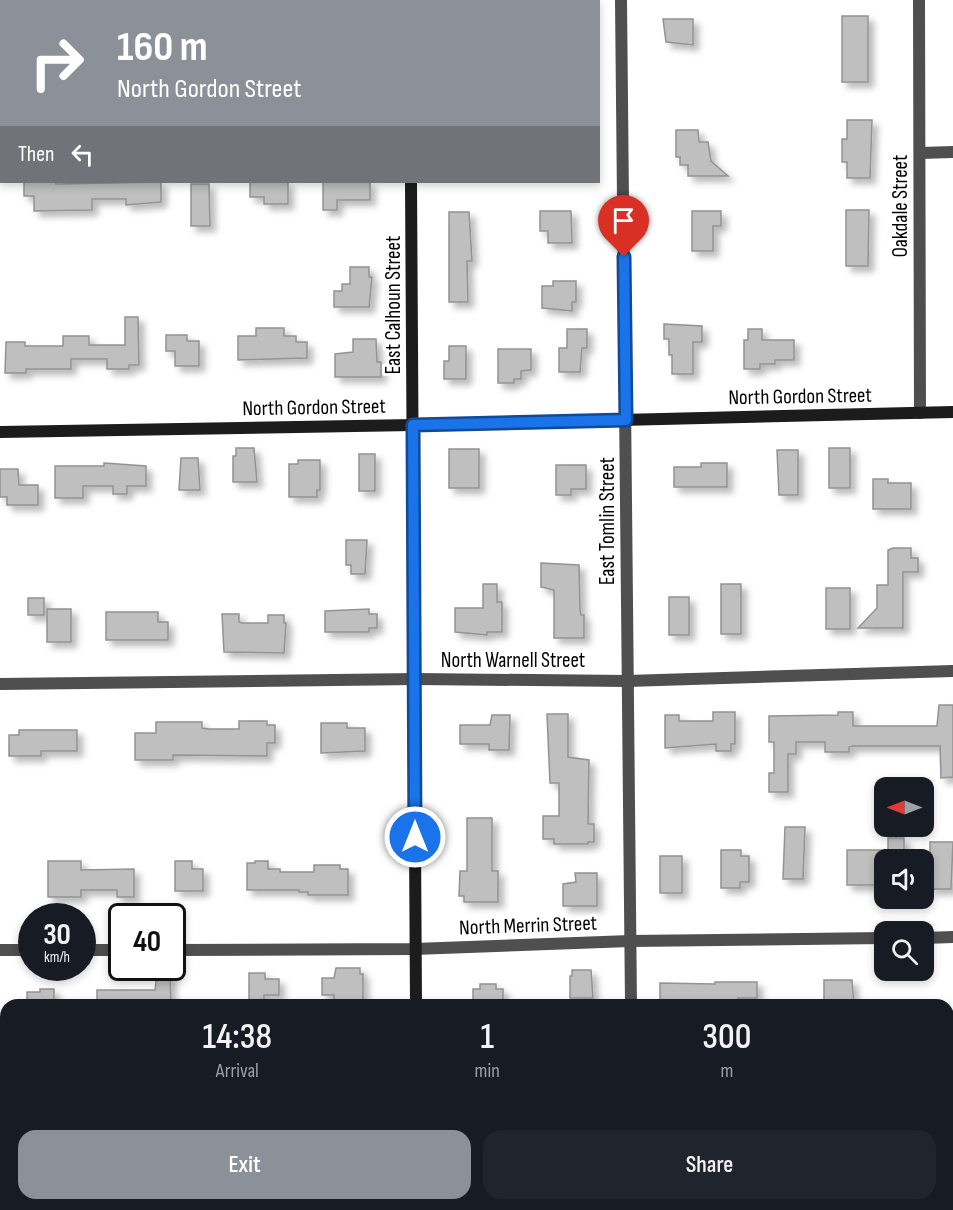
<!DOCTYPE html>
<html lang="en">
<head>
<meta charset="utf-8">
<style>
  body { margin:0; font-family:"Sofia Sans Condensed",sans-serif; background:#20242c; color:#f1f3f6; height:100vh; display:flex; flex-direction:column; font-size:22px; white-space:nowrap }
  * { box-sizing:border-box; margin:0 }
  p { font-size:20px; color:#9ea1a6 }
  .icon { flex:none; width:33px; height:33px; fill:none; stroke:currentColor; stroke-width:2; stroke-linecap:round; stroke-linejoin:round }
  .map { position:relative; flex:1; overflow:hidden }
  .drawer { position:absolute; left:0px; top:999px; width:954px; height:212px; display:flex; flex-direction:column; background:#171b24; border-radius:18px 18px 0 0; box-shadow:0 3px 9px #0003 }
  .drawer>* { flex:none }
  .hud { position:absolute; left:0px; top:0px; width:600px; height:183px; box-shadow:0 3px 9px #0003; background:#8c9099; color:#fff; overflow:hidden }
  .needle { width:39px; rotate:270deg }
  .controls { position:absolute; left:874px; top:777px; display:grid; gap:12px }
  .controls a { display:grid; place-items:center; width:60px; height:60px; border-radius:12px; background:#171b24; box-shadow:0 3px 9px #0003; font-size:30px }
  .speed { position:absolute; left:18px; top:903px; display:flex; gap:12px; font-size:30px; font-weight:700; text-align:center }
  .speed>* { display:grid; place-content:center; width:78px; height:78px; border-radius:50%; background:#171b24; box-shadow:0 3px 9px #0003; line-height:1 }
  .speed small { font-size:15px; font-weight:400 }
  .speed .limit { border:3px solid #111; border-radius:9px; background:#fff; color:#111 }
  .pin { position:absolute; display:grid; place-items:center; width:51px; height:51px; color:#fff; margin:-62px -26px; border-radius:50% 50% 50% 0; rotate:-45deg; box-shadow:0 0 6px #0007 }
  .pin .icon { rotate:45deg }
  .me { position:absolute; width:66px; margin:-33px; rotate:0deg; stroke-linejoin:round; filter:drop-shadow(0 0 4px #0008) }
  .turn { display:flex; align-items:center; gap:21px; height:126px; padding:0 18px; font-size:27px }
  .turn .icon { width:78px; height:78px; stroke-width:2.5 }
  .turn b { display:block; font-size:42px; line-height:51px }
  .then { display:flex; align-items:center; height:57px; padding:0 18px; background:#0003; gap:12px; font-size:22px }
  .eta { display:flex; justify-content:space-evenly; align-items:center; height:102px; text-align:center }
  .eta b { font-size:36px; font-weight:600; line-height:42px }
  .action { display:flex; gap:12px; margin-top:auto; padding:12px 18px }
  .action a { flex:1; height:69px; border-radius:18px; background:#8c9099; color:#fff; font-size:24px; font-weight:600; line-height:69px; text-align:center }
  .action a+a { background:#20242c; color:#f1f3f6 }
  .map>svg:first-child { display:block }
  .building { fill:#bfbfbf; stroke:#939393; stroke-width:1.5; filter:url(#shadow) }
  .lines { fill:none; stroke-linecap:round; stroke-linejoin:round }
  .street { stroke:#4f4f4f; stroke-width:12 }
  .secondary { stroke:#1c1c1c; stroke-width:12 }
  .route-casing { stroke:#114b97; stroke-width:15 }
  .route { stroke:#1a73e8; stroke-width:10 }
  .labels { text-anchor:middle; stroke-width:6; stroke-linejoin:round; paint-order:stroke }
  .street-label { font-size:21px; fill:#000; stroke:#fff }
</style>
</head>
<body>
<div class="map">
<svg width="953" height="1210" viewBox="0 0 953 1210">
  <defs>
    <filter id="shadow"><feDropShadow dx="5.5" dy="5.5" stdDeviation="3" flood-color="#0004"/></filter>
  </defs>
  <rect width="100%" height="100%" fill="#fff"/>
  <!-- building -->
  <g class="building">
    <rect x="842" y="16" width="26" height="66"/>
    <polygon points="663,19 693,19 693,45 666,42"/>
    <polygon points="847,120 872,120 870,178 847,178 847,162 842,162 842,139 847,139"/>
    <polygon points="676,130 698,130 699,142 708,142 711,161 728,176 688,176 688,165 680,165 680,157 676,157"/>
    <polygon points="24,182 56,182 56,184 161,182 161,202 126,205 126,199 92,199 92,210 34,211 34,196 24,196"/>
    <polygon points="250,182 288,182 288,204 264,204 264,197 250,197"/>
    <polygon points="323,182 370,182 370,200 337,200 337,210 323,210"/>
    <polygon points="191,184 209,184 210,226 191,226"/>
    <polygon points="846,210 869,210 868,266 846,266"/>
    <polygon points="540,211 571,211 572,243 548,243 548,231 540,231"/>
    <polygon points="692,211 721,211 721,226 713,226 713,251 692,251"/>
    <polygon points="449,212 469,212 472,261 467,261 468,302 449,302"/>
    <polygon points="350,267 369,267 369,277 372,277 369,307 334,307 334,291 342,291 342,284 350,284"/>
    <polygon points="553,281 576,281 576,302 572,302 572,311 542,308 542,286 553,286"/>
    <polygon points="125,317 138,317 139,365 129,365 129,369 107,369 107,359 71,359 71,369 26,369 26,373 5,373 6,342 25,342 25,346 63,346 63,336 89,336 89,345 125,345"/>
    <polygon points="664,324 702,326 702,342 693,342 693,374 672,374 672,355 669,355 669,339 664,339"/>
    <polygon points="256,328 284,328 284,336 296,336 296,342 307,342 307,358 238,360 238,336 256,336"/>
    <polygon points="567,329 587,329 587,348 582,348 580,372 559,372 559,348 567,348"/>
    <polygon points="748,329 762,329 762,340 794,340 794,360 775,360 775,364 760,364 760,369 744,369 744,340 748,340"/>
    <polygon points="166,335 187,335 187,341 199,341 199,366 175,366 175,351 166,351"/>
    <polygon points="353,339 376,339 377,362 381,362 381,377 335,377 335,354 353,352"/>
    <polygon points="449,346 466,346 466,379 444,379 444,361 449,361"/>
    <polygon points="498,349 531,349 531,370 521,371 521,379 514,379 514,383 498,383"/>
    <polygon points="236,448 254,448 257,482 233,482 233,456 236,456"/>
    <rect x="829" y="448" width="21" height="40"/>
    <rect x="449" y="449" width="30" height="39"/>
    <polygon points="777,450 798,450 798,495 779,495"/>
    <rect x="359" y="454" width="16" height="37"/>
    <polygon points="181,458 198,458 200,490 179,490"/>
    <polygon points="298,460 320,460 320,490 317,490 317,497 289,497 289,464 298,464"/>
    <polygon points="104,463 146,466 146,486 127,486 127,494 113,494 113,486 83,486 83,498 55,498 55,466 104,466"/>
    <polygon points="701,463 727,463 727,487 674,487 674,467 701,467"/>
    <polygon points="556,465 586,465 586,489 571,489 571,495 556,495"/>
    <polygon points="0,469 18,469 19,485 38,485 38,505 7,505 7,497 0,497"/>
    <polygon points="873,479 888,479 888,483 911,483 911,509 873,509"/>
    <polygon points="346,540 367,540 365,574 351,574 351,565 346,565"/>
    <polygon points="893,548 911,548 911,558 918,558 918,572 903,572 903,628 858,628 877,608 877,585 888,585 888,550"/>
    <polygon points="541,563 579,565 580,609 581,615 584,615 584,638 554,638 554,590 541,587"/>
    <polygon points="483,584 497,584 497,602 502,602 502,632 487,632 487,635 455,632 455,608 483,608"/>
    <rect x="721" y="584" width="20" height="50"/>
    <rect x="826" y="588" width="24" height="41"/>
    <rect x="669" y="597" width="20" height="38"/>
    <rect x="28" y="598" width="16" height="17"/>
    <rect x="47" y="609" width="24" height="33"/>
    <polygon points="369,609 369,614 377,614 377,628 369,628 369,632 325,632 325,611"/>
    <polygon points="106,612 158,612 158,622 168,622 168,640 106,640"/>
    <polygon points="222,614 239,614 239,622 242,623 268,623 268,615 284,615 284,623 286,623 284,653 224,652"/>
    <polygon points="939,705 953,705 953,777 941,778 940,746 853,746 849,747 849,752 825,752 825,742 796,742 796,754 788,754 788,792 769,792 769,773 774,773 774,742 769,742 769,716 838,715 838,712 853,712 853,726 937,726"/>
    <polygon points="713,712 735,712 735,744 731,744 731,751 716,751 716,744 665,748 665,715 679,715 679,721 713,721"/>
    <polygon points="547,714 568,714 568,757 589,760 588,824 594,824 594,842 588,842 588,844 554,844 554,839 543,839 543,816 559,816 559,783 550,783"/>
    <polygon points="492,715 510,715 509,750 489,750 489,744 460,744 460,725 490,725"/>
    <polygon points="239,721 267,721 267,725 275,725 275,743 267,743 267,756 173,755 173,760 135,760 135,733 156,733 156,722 202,722 202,728 209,729 239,729"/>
    <polygon points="321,723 347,723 347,728 365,728 365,751 321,753"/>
    <polygon points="19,730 77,730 77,751 41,751 41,756 9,756 9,735 19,735"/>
    <polygon points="467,818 492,818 492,871 498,871 498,902 464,902 464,896 459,896 460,871 467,871"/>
    <polygon points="785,827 805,827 803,879 783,879"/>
    <rect x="888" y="838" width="16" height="22"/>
    <polygon points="930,842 953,842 951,889 930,889"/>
    <polygon points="721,850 741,850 741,856 749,856 749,882 740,882 740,888 721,888"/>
    <rect x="847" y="850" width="38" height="35"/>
    <rect x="660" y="856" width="22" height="37"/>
    <polygon points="48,861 81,861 81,870 134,869 134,897 117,897 117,890 81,890 81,897 48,897"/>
    <polygon points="175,861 192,861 192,869 203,869 203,891 175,891"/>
    <polygon points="255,861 268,861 268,869 280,869 280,872 314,872 314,865 340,865 340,869 348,869 348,895 308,895 308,892 299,892 299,890 247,890 247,863 255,863"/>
    <polygon points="575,873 597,873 597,906 563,906 563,884 576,882"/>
    <polygon points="336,968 360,968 360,974 363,974 363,1005 334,1005 334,995 322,995 322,978 334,978"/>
    <polygon points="572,970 591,970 593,998 570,998 570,976 572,976"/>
    <polygon points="157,973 170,973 171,1005 97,1005 97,990 155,990"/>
    <polygon points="249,973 265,973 265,979 279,979 279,995 264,995 264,1005 249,1005"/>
    <polygon points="824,980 852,980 854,1005 824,1005"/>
    <polygon points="715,982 757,982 757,998 738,998 738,1005 660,1005 660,983 715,984"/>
    <polygon points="480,984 496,984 496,989 503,989 503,1005 473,1005 473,989 480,989"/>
    <polygon points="40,989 54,989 54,1005 27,1005 27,992 40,992"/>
  </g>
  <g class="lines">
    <!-- street -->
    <g class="street">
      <polyline points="621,0 631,1005"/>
      <polyline points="919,0 920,413"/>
      <polyline points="0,140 2,140"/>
      <polyline points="920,153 953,152"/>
      <polyline points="0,684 416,679 627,681 953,671"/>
      <polyline points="924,938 953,937"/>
      <polyline points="0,950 32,950"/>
      <polyline points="82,950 122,950"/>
      <polyline points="172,950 414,949 630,941 885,938"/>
      <polyline points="948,1197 953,1197"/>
      <polyline points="0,1206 179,1204"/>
      <polyline points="634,1210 634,1204"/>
    </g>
    <!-- secondary -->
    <g class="secondary">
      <polyline points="410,0 410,2"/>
      <polyline points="411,182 416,1005"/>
      <polyline points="0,432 413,425 953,412"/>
      <polyline points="423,1204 423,1210"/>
    </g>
  </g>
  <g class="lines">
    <defs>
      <polyline id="route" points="415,837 413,425 626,420 624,257"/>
    </defs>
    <!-- route casing -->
    <use href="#route" class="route-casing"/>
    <!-- route -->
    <use href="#route" class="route"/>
  </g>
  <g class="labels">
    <!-- street labels -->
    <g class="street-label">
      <text transform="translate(900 206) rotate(-90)" y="7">Oakdale Street</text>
      <text transform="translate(393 305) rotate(-90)" y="7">East Calhoun Street</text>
      <text transform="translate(800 396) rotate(-1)" y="7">North Gordon Street</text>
      <text transform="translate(314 407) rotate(-1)" y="7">North Gordon Street</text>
      <text transform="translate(607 521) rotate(-90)" y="7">East Tomlin Street</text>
      <text x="513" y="667">North Warnell Street</text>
      <text transform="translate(528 925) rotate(-2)" y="7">North Merrin Street</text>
    </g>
  </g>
</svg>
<div class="controls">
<a><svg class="needle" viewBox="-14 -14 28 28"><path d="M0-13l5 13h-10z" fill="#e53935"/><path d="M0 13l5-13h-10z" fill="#9ea1a6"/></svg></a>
<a><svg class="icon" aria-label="sound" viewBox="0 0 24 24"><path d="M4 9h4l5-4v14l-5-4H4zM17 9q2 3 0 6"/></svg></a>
<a><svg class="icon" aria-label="search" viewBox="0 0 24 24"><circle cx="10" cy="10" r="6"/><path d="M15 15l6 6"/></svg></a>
</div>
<div class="speed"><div>30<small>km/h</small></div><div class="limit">40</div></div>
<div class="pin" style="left:624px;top:257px;background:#d93025"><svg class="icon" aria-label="arrive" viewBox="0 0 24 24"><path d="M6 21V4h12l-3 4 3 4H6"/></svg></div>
<svg class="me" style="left:415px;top:837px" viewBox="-20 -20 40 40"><circle r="17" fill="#1a73e8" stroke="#fff" stroke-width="3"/><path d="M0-11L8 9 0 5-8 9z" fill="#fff"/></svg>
<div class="hud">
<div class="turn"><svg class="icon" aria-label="right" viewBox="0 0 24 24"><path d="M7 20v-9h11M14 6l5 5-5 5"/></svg><div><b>160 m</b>North Gordon Street</div></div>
<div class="then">Then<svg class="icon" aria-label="left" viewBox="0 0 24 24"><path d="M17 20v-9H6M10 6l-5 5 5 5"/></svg></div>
</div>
<section class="drawer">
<div class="eta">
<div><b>14:38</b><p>Arrival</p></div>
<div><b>1</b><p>min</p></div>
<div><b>300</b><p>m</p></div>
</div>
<div class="action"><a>Exit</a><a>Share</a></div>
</section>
</div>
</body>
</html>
